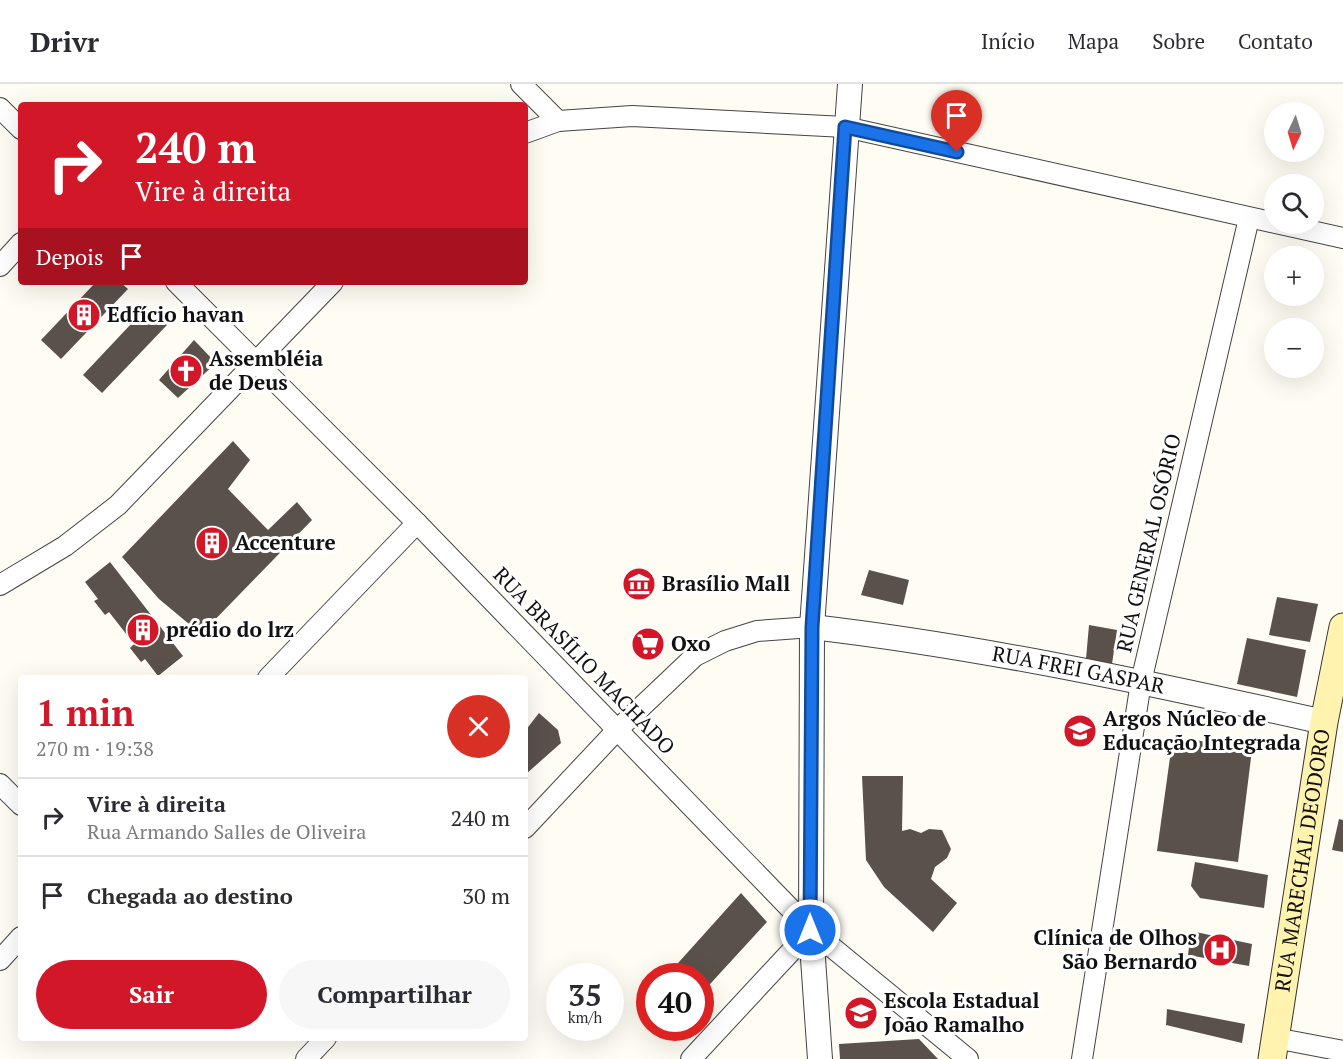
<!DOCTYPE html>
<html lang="pt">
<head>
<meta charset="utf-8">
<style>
  body { margin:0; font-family:"PT Serif",serif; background:#f7f7f7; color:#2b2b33; height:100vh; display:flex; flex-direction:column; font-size:22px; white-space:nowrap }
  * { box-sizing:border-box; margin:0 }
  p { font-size:20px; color:#7c7c81 }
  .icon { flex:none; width:33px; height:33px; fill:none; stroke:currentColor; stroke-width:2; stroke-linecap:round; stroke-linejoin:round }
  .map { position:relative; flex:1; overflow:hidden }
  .sheet { position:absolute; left:18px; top:591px; width:510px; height:366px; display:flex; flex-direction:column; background:#fff; border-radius:6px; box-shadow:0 6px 24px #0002 }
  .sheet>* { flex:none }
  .banner { position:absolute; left:18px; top:18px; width:510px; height:183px; border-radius:6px; box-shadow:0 6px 24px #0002; background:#d21728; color:#fff; overflow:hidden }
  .needle { width:39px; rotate:184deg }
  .buttons { position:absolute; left:1264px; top:18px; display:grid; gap:12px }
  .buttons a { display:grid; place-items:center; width:60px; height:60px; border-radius:50%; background:#fff; box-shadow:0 6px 24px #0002; font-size:30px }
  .speed { position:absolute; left:546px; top:879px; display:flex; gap:12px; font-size:30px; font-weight:700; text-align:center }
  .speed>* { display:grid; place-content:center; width:78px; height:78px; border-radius:50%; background:#fff; box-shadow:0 6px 24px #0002; line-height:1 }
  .speed small { font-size:15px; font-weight:400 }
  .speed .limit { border:9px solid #d22; background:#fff; color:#111 }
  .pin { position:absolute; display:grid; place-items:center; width:51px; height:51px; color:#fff; margin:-62px -26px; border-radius:50% 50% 50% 0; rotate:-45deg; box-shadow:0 0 6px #0007 }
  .pin .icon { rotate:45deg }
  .me { position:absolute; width:66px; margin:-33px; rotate:0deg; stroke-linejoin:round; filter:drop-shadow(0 0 4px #0008) }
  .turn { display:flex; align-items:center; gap:21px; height:126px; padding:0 18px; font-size:27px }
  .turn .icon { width:78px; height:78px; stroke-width:2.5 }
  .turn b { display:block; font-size:42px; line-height:51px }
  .then { display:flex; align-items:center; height:57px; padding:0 18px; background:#0003; gap:12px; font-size:22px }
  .round { display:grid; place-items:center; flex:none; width:63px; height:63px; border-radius:32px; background:#f7f7f7 }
  .head { display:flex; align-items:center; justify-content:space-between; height:102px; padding:0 18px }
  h1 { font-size:36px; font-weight:600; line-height:45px; color:#d21728 }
  .primary-button { display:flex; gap:12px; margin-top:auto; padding:12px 18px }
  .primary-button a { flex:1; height:69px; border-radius:36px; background:#d21728; color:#fff; font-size:24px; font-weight:600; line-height:69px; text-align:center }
  .primary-button a+a { background:#f7f7f7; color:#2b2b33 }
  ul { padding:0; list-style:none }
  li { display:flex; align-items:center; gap:18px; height:78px; padding:0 18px; border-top:2px solid #e1e1e2 }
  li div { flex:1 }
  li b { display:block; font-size:22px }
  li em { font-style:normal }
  header { display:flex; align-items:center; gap:36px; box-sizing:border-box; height:84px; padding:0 30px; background:#fff; border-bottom:2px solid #e1e1e2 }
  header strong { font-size:28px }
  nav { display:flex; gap:33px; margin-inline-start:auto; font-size:21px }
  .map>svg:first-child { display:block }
  .building { fill:#5b514b }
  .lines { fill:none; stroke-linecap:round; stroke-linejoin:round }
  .minor-casing { stroke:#444; stroke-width:22 }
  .tertiary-casing { stroke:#444; stroke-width:26 }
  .secondary-casing { stroke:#333; stroke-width:29 }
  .minor { stroke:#fff; stroke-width:20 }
  .tertiary { stroke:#fff; stroke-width:24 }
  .secondary { stroke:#fff3af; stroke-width:27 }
  .route-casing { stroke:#114b97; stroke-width:15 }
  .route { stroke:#1a73e8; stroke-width:10 }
  .labels { text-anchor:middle; stroke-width:6; stroke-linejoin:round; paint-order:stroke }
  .poi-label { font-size:21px; font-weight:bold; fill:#111; stroke:#fff; text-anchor:start }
  .street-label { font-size:21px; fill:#111; stroke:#fff }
</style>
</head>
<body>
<header>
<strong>Drivr</strong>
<nav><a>Início</a><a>Mapa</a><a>Sobre</a><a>Contato</a></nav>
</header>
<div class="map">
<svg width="1343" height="975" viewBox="0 0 1343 975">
  <rect width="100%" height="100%" fill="#fffcf4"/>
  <!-- building -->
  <g class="building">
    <polygon points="96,198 120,198 128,205 61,275 41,256"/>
    <polygon points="147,223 167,241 102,309 83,291"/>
    <polygon points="194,256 216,279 178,314 159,296"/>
    <polygon points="233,357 250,376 228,405 268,446 297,418 312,436 201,550 159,515 122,473"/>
    <polygon points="110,478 183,572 158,592 145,575 141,578 130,564 134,560 109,528 105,531 94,517 98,515 85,498"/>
    <polygon points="869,486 909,496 903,521 861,511"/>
    <polygon points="1277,513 1318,520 1310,558 1269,551"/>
    <polygon points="1089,541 1117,546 1112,580 1086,575"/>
    <polygon points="1247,554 1306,566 1297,613 1237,600"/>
    <polygon points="539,629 558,646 561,659 526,690 525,647"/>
    <polygon points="1173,652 1252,666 1238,778 1157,767"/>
    <polygon points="862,692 903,692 902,747 910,745 921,749 929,745 942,746 951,765 947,774 935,783 931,795 957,819 933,848 884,803 866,776"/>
    <polygon points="1339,735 1343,736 1343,768 1332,766"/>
    <polygon points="1195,778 1268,791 1264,824 1200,814 1191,802"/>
    <polygon points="741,809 767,838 700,911 700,892 674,892 670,888"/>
    <polygon points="1191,847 1252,860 1249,882 1188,871"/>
    <polygon points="1167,925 1245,940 1242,959 1166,941"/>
    <polygon points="919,955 938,975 840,975 839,960"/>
  </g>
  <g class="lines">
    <defs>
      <g id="minor">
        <polyline points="521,0 558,37"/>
        <polyline points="0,24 21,45"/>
        <polyline points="525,49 558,37 632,32 845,43 1343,154"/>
        <polyline points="0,182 21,159"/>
        <polyline points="176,198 417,439 811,846 968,975"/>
        <polyline points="0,501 65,462 118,421 333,198"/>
        <polyline points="268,594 417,439"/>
        <polyline points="0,700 21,721"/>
        <polyline points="525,744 617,646 695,572 725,557 757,547 812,543"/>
        <polyline points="0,876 21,853"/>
        <polyline points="1275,954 1343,967"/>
        <polyline points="306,975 326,954"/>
        <polyline points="691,975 811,846"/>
        <polyline points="1082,975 1141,598 1249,134"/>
      </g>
      <g id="tertiary">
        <path id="s1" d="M812 543C984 563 1155 600 1324 638"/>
        <polyline points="820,975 811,846 812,543 850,0"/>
      </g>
      <g id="secondary">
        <path id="s2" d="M1272 975 1324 638 1343 543"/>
      </g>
    </defs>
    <!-- minor casing -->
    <use href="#minor" class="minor-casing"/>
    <!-- tertiary casing -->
    <use href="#tertiary" class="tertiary-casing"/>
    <!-- secondary casing -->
    <use href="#secondary" class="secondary-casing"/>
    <!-- minor -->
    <use href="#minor" class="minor"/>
    <!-- tertiary -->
    <use href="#tertiary" class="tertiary"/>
    <!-- secondary -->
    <use href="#secondary" class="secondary"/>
  </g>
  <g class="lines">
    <defs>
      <polyline id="route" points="810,846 812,543 845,43 957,68"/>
    </defs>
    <!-- route casing -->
    <use href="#route" class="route-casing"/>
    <!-- route -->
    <use href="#route" class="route"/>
  </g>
  <!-- icons -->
  <defs>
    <symbol id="building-disc" viewBox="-11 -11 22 22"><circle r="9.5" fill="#d21728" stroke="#fff"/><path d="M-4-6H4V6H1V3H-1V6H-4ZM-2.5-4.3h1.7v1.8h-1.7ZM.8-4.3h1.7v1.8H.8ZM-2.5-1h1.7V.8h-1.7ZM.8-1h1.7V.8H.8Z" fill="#fff"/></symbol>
    <symbol id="church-disc" viewBox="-11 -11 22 22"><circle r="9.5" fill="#d21728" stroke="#fff"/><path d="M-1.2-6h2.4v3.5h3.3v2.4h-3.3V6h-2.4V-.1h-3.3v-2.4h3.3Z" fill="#fff"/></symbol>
    <symbol id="museum-disc" viewBox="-11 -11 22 22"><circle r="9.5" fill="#d21728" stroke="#fff"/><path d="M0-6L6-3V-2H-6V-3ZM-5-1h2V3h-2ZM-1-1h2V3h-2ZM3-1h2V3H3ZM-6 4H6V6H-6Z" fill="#fff"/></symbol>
    <symbol id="supermarket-disc" viewBox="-11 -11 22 22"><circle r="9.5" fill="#d21728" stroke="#fff"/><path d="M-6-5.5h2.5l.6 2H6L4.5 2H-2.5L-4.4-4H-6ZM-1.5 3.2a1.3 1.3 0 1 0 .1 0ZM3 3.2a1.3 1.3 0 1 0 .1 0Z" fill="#fff"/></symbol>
    <symbol id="school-disc" viewBox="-11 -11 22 22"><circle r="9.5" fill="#d21728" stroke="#fff"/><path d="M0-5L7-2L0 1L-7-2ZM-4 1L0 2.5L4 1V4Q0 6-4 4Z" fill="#fff"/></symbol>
    <symbol id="hospital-disc" viewBox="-11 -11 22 22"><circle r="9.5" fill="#d21728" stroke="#fff"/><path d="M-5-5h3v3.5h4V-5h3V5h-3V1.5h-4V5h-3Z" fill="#fff"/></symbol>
  </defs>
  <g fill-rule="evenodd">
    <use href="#building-disc" x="65" y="212" width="38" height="38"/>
    <use href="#church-disc" x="167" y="268" width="38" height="38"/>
    <use href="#building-disc" x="193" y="440" width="38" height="38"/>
    <use href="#museum-disc" x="620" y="481" width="38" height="38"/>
    <use href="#building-disc" x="124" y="527" width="38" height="38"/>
    <use href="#supermarket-disc" x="629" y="541" width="38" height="38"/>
    <use href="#school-disc" x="1061" y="628" width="38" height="38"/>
    <use href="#hospital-disc" x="1201" y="847" width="38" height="38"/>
    <use href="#school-disc" x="842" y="910" width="38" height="38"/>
  </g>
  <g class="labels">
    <!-- poi labels -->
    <g class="poi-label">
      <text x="107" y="238">Edfício havan</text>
      <text x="209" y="282">Assembléia<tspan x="209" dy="24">de Deus</tspan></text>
      <text x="235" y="466">Accenture</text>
      <text x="662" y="507">Brasílio Mall</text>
      <text x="166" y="553">prédio do lrz</text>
      <text x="671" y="567">Oxo</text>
      <text x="1103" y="642">Argos Núcleo de<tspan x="1103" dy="24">Educação Integrada</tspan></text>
      <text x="1197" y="861" text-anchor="end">Clínica de Olhos<tspan x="1197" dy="24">São Bernardo</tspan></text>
      <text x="884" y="924">Escola Estadual<tspan x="884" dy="24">João Ramalho</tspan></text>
    </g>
    <!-- street labels -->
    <g class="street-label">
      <text transform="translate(1149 459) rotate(-77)" y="7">RUA GENERAL OSÓRIO</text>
      <text transform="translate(584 577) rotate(46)" y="7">RUA BRASÍLIO MACHADO</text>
      <text dy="7" stroke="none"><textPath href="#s1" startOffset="270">RUA FREI GASPAR</textPath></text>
      <text dy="7" stroke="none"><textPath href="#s2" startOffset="201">RUA MARECHAL DEODORO</textPath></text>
    </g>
  </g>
</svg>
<div class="buttons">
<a><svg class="needle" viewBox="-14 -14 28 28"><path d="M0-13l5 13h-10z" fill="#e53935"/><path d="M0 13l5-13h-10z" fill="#7c7c81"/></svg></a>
<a><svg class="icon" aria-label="search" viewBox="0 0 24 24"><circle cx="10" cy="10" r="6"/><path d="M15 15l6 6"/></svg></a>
<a>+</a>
<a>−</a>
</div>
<div class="speed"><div>35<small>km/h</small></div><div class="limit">40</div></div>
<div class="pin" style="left:957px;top:68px;background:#d93025"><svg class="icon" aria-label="arrive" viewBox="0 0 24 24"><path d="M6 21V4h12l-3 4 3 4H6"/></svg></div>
<svg class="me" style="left:810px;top:846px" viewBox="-20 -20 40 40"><circle r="17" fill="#1a73e8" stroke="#fff" stroke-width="3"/><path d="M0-11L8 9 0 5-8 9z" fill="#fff"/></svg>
<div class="banner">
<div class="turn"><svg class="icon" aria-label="right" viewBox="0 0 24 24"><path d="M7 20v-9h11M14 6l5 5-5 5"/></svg><div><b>240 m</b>Vire à direita</div></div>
<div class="then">Depois<svg class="icon" aria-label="arrive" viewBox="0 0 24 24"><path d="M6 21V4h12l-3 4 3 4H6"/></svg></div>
</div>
<section class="sheet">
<div class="head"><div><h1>1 min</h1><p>270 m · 19:38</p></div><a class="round" style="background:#d93025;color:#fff"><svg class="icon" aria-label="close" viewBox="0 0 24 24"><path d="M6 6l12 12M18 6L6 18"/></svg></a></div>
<ul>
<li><svg class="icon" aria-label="right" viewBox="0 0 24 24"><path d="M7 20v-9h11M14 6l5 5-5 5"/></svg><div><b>Vire à direita</b><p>Rua Armando Salles de Oliveira</p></div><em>240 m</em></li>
<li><svg class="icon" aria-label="arrive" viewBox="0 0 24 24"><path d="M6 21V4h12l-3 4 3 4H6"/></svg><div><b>Chegada ao destino</b></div><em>30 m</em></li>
</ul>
<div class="primary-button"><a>Sair</a><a>Compartilhar</a></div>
</section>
</div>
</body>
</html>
